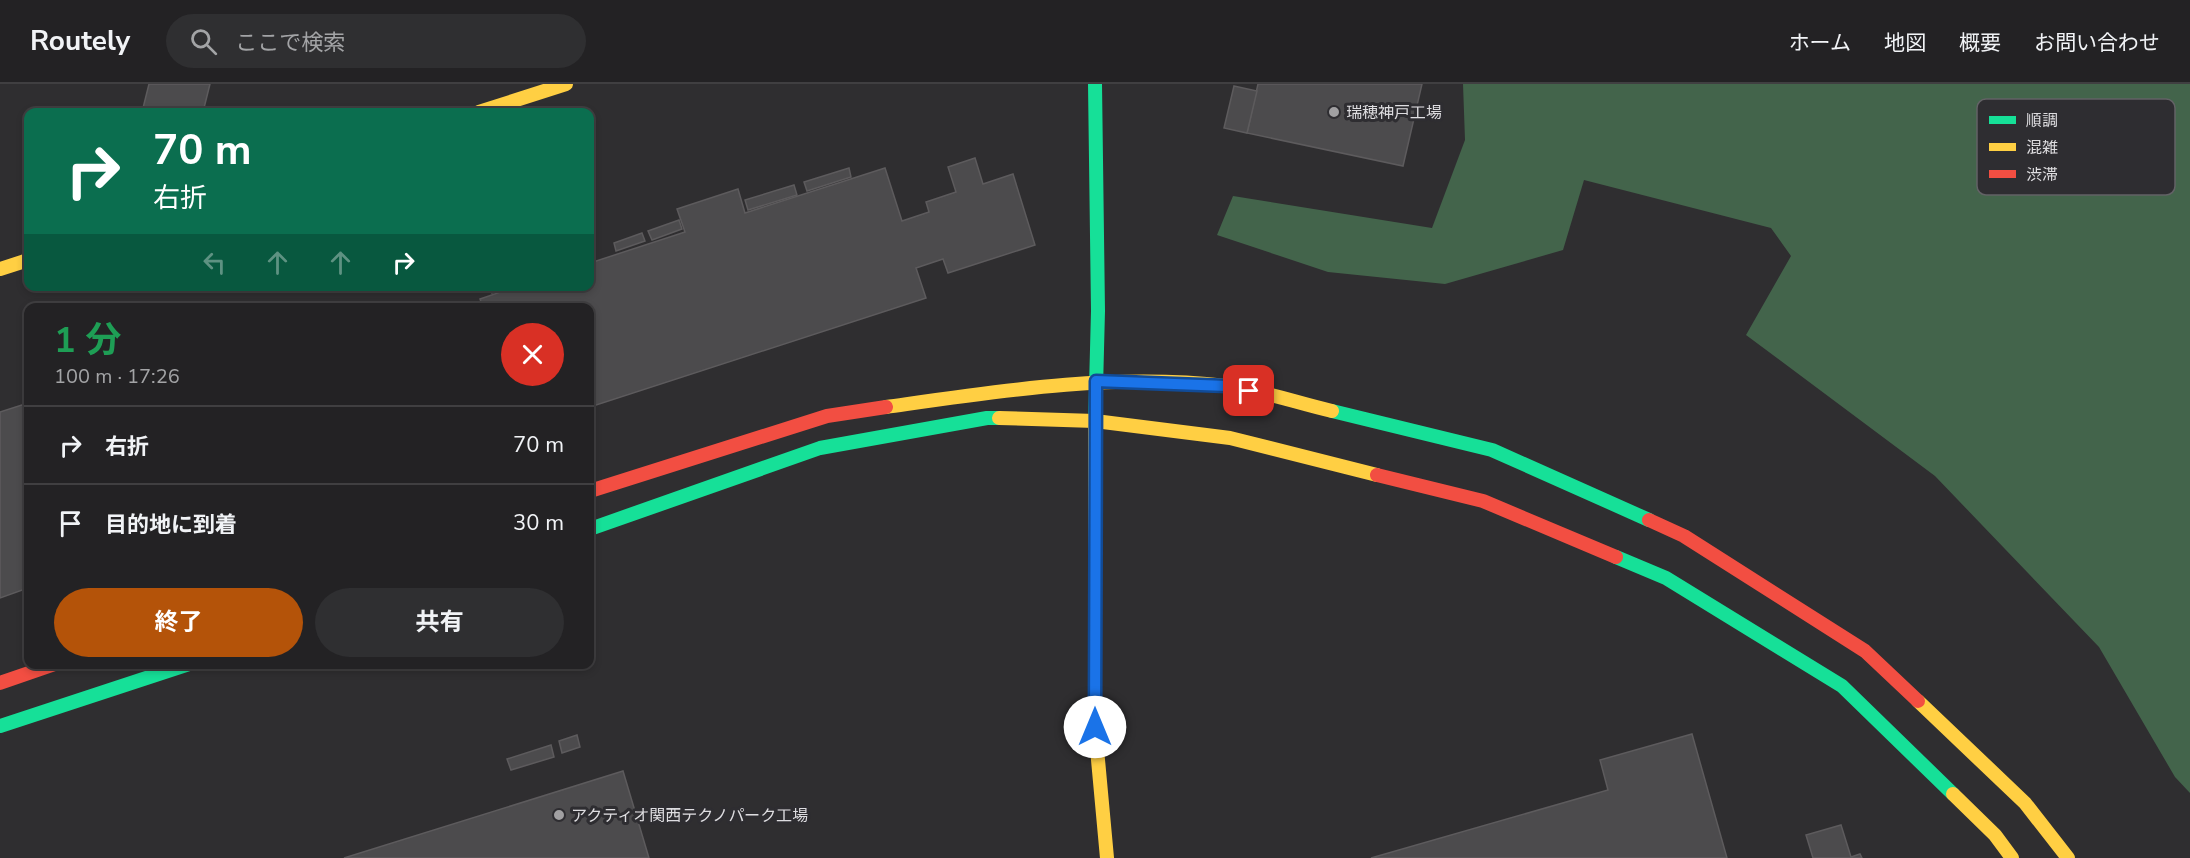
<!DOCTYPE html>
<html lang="ja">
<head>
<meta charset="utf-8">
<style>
  body { margin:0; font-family:"Nunito Sans","Noto Sans JP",sans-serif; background:#2f2f31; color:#f1f3f6; height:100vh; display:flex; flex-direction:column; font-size:22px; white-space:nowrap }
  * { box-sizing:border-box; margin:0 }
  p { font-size:20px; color:#a3a4a6 }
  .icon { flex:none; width:33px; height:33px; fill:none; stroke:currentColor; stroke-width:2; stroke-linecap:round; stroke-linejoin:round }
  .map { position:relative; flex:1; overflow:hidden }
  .sheet { position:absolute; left:24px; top:219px; width:570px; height:366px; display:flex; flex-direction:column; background:#232224; border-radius:12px; box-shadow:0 3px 9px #0003,0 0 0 2px #403f41 }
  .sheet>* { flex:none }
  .guide { position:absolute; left:24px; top:24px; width:570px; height:183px; border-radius:12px; box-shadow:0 3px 9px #0003,0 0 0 2px #403f41; background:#0b6e4f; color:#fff; overflow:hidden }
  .pin { position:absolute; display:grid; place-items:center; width:51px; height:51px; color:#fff; margin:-26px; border-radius:12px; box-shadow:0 3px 9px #0006 }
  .me { position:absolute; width:66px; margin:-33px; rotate:0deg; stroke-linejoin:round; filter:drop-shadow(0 0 4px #0008) }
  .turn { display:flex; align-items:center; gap:21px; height:126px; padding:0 30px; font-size:27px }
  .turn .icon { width:78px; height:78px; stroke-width:2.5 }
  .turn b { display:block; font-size:42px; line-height:51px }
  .lanes { display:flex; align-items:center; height:57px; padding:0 30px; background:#0003; justify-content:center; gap:30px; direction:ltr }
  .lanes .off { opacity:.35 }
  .round { display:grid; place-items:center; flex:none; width:63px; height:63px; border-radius:32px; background:#2f2f31 }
  .summary { display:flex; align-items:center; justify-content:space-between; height:102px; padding:0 30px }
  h1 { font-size:36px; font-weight:700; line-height:45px; color:#1e9e55 }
  .action { display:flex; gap:12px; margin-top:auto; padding:12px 30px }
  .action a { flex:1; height:69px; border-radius:36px; background:#b45309; color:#fff; font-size:24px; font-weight:700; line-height:69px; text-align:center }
  .action a+a { background:#2f2f31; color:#f1f3f6 }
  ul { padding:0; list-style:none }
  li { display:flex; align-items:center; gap:18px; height:78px; padding:0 30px; border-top:2px solid #403f41 }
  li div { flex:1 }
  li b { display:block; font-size:22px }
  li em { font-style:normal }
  header { display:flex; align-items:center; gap:36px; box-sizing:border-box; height:84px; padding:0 30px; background:#232224; border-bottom:2px solid #403f41 }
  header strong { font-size:28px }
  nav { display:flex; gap:33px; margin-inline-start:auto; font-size:21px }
  .search { width:420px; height:54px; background:#2f2f31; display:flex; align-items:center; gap:15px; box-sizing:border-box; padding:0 21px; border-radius:33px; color:#a3a4a6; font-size:22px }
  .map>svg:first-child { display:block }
  .forest { fill:#43644b }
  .building { fill:#4c4b4d; stroke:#5d5b5d; stroke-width:1.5 }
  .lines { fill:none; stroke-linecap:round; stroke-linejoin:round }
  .fast { stroke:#16e098; stroke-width:14 }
  .slow { stroke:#ffcf43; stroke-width:14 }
  .jam { stroke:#f24e42; stroke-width:14 }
  .route-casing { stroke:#114b97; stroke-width:15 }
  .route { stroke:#1a73e8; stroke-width:10 }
  .poi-dot { fill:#a1a0a2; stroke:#2e2d31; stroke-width:2 }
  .labels { text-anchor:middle; stroke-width:6; stroke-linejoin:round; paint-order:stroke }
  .poi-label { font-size:16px; fill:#dedde0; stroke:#2e2d31; text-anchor:start }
  .key { fill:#2e2d31; stroke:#636266; stroke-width:1.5 }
  .key-label { font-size:16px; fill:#dedde0 }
</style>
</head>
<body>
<header>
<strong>Routely</strong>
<div class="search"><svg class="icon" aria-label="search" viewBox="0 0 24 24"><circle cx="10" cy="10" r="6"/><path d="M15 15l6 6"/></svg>ここで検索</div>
<nav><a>ホーム</a><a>地図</a><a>概要</a><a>お問い合わせ</a></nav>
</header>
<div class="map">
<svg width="2190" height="774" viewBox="0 0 2190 774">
  <rect width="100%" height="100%" fill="#2f2e30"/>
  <!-- forest -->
  <polygon class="forest" points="1463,0 2190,0 2190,709 2175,693 2099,563 1935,392 1746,251 1791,172 1771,144 1584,96 1563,166 1445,200 1328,188 1217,151 1233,112 1432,144 1465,56"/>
  <!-- building -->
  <g class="building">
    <polygon points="149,0 210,0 203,28 142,28"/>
    <polygon points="1258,0 1422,0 1403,82 1247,49"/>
    <polygon points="1234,2 1257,7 1247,49 1224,44"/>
    <polygon points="975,74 983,100 1013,90 1035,161 948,189 943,175 916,184 926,214 590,323 590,224 483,224 480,215 518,202 590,202 590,179 685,148 677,125 738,105 745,129 885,84 902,137 929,128 926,118 956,108 948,83"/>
    <polygon points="849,84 851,93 807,107 804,98"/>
    <polygon points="794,101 797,111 748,126 745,116"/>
    <polygon points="679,136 682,145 652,156 648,147"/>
    <polygon points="642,149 645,157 616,167 614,159"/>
    <polygon points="490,202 511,202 492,209"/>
    <polygon points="28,319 28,504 0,514 0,328"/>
    <polygon points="1692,650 1727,774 1371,774 1608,706 1600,676"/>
    <polygon points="577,651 580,663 562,669 559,657"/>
    <polygon points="551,661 554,673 511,686 507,675"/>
    <polygon points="623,687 649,774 344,774"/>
    <polygon points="1841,741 1851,773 1860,770 1862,774 1813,774 1806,751"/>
  </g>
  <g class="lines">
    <!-- fast -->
    <g class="fast">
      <polyline points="1095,0 1098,227 1095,342"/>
      <polyline points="1332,327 1492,366 1649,436"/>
      <polyline points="590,445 820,364 987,334 999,334"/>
      <polyline points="1616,473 1666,494 1842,602 1953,710"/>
      <polyline points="0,642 189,580"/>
    </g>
    <!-- slow -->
    <g class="slow">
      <polyline points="479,28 566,0"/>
      <polyline points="0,185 28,176"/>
      <path d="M886 323C999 307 1112 289 1226 302 1261 306 1297 319 1332 327"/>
      <polyline points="999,334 1095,337 1230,354 1377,391"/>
      <polyline points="1095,342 1095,643 1107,774"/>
      <polyline points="1918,617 2025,719 2068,774"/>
      <polyline points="1953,710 1995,751 2012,774"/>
    </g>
    <!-- jam -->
    <g class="jam">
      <polyline points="1377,391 1483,417 1616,473"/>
      <polyline points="590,407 827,332 886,323"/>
      <polyline points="1649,436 1684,452 1865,567 1918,617"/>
      <polyline points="0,599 55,580"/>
    </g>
  </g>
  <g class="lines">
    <defs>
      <polyline id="route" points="1095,643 1096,297 1227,302 1249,307"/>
    </defs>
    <!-- route casing -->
    <use href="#route" class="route-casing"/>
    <!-- route -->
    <use href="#route" class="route"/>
  </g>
  <!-- markers -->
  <g class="poi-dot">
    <circle cx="1334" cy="28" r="6"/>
    <circle cx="559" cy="731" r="6"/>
  </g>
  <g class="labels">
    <!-- poi labels -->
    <g class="poi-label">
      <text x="1346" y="34">瑞穂神戸工場</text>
      <text x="571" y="737">アクティオ関西テクノパーク工場</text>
    </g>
  </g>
  <!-- legend -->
  <rect x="1977" y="15" width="198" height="96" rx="9" class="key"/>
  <rect x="1989" y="32" width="27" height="8" fill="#16e098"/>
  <rect x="1989" y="59" width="27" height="8" fill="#ffcf43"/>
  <rect x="1989" y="86" width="27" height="8" fill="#f24e42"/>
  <g class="key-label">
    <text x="2026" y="42">順調</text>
    <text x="2026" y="69">混雑</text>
    <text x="2026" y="96">渋滞</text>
  </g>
</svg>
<div class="pin" style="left:1249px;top:307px;background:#d93025"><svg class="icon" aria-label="arrive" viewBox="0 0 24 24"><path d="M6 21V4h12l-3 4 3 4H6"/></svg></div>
<svg class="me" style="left:1095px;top:643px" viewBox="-20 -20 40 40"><circle r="19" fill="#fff"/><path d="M0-13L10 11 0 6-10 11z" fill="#1a73e8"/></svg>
<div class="guide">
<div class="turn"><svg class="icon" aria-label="right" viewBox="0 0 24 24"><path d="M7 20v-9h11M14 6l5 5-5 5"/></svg><div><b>70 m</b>右折</div></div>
<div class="lanes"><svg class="icon off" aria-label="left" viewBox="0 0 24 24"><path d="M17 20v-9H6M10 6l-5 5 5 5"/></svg><svg class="icon off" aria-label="ahead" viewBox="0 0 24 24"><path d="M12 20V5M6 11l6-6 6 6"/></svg><svg class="icon off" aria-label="ahead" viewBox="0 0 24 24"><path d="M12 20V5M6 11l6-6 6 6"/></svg><svg class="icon" aria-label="right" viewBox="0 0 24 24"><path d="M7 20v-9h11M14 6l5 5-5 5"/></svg></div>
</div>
<section class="sheet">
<div class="summary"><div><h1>1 分</h1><p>100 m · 17:26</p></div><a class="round" style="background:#d93025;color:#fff"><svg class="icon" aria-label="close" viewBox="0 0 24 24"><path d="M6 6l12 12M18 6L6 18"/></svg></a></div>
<ul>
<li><svg class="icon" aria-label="right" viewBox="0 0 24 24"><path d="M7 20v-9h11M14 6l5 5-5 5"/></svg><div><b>右折</b></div><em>70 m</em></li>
<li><svg class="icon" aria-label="arrive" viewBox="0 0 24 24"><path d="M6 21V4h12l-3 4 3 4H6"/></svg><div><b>目的地に到着</b></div><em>30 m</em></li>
</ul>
<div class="action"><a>終了</a><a>共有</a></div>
</section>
</div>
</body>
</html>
